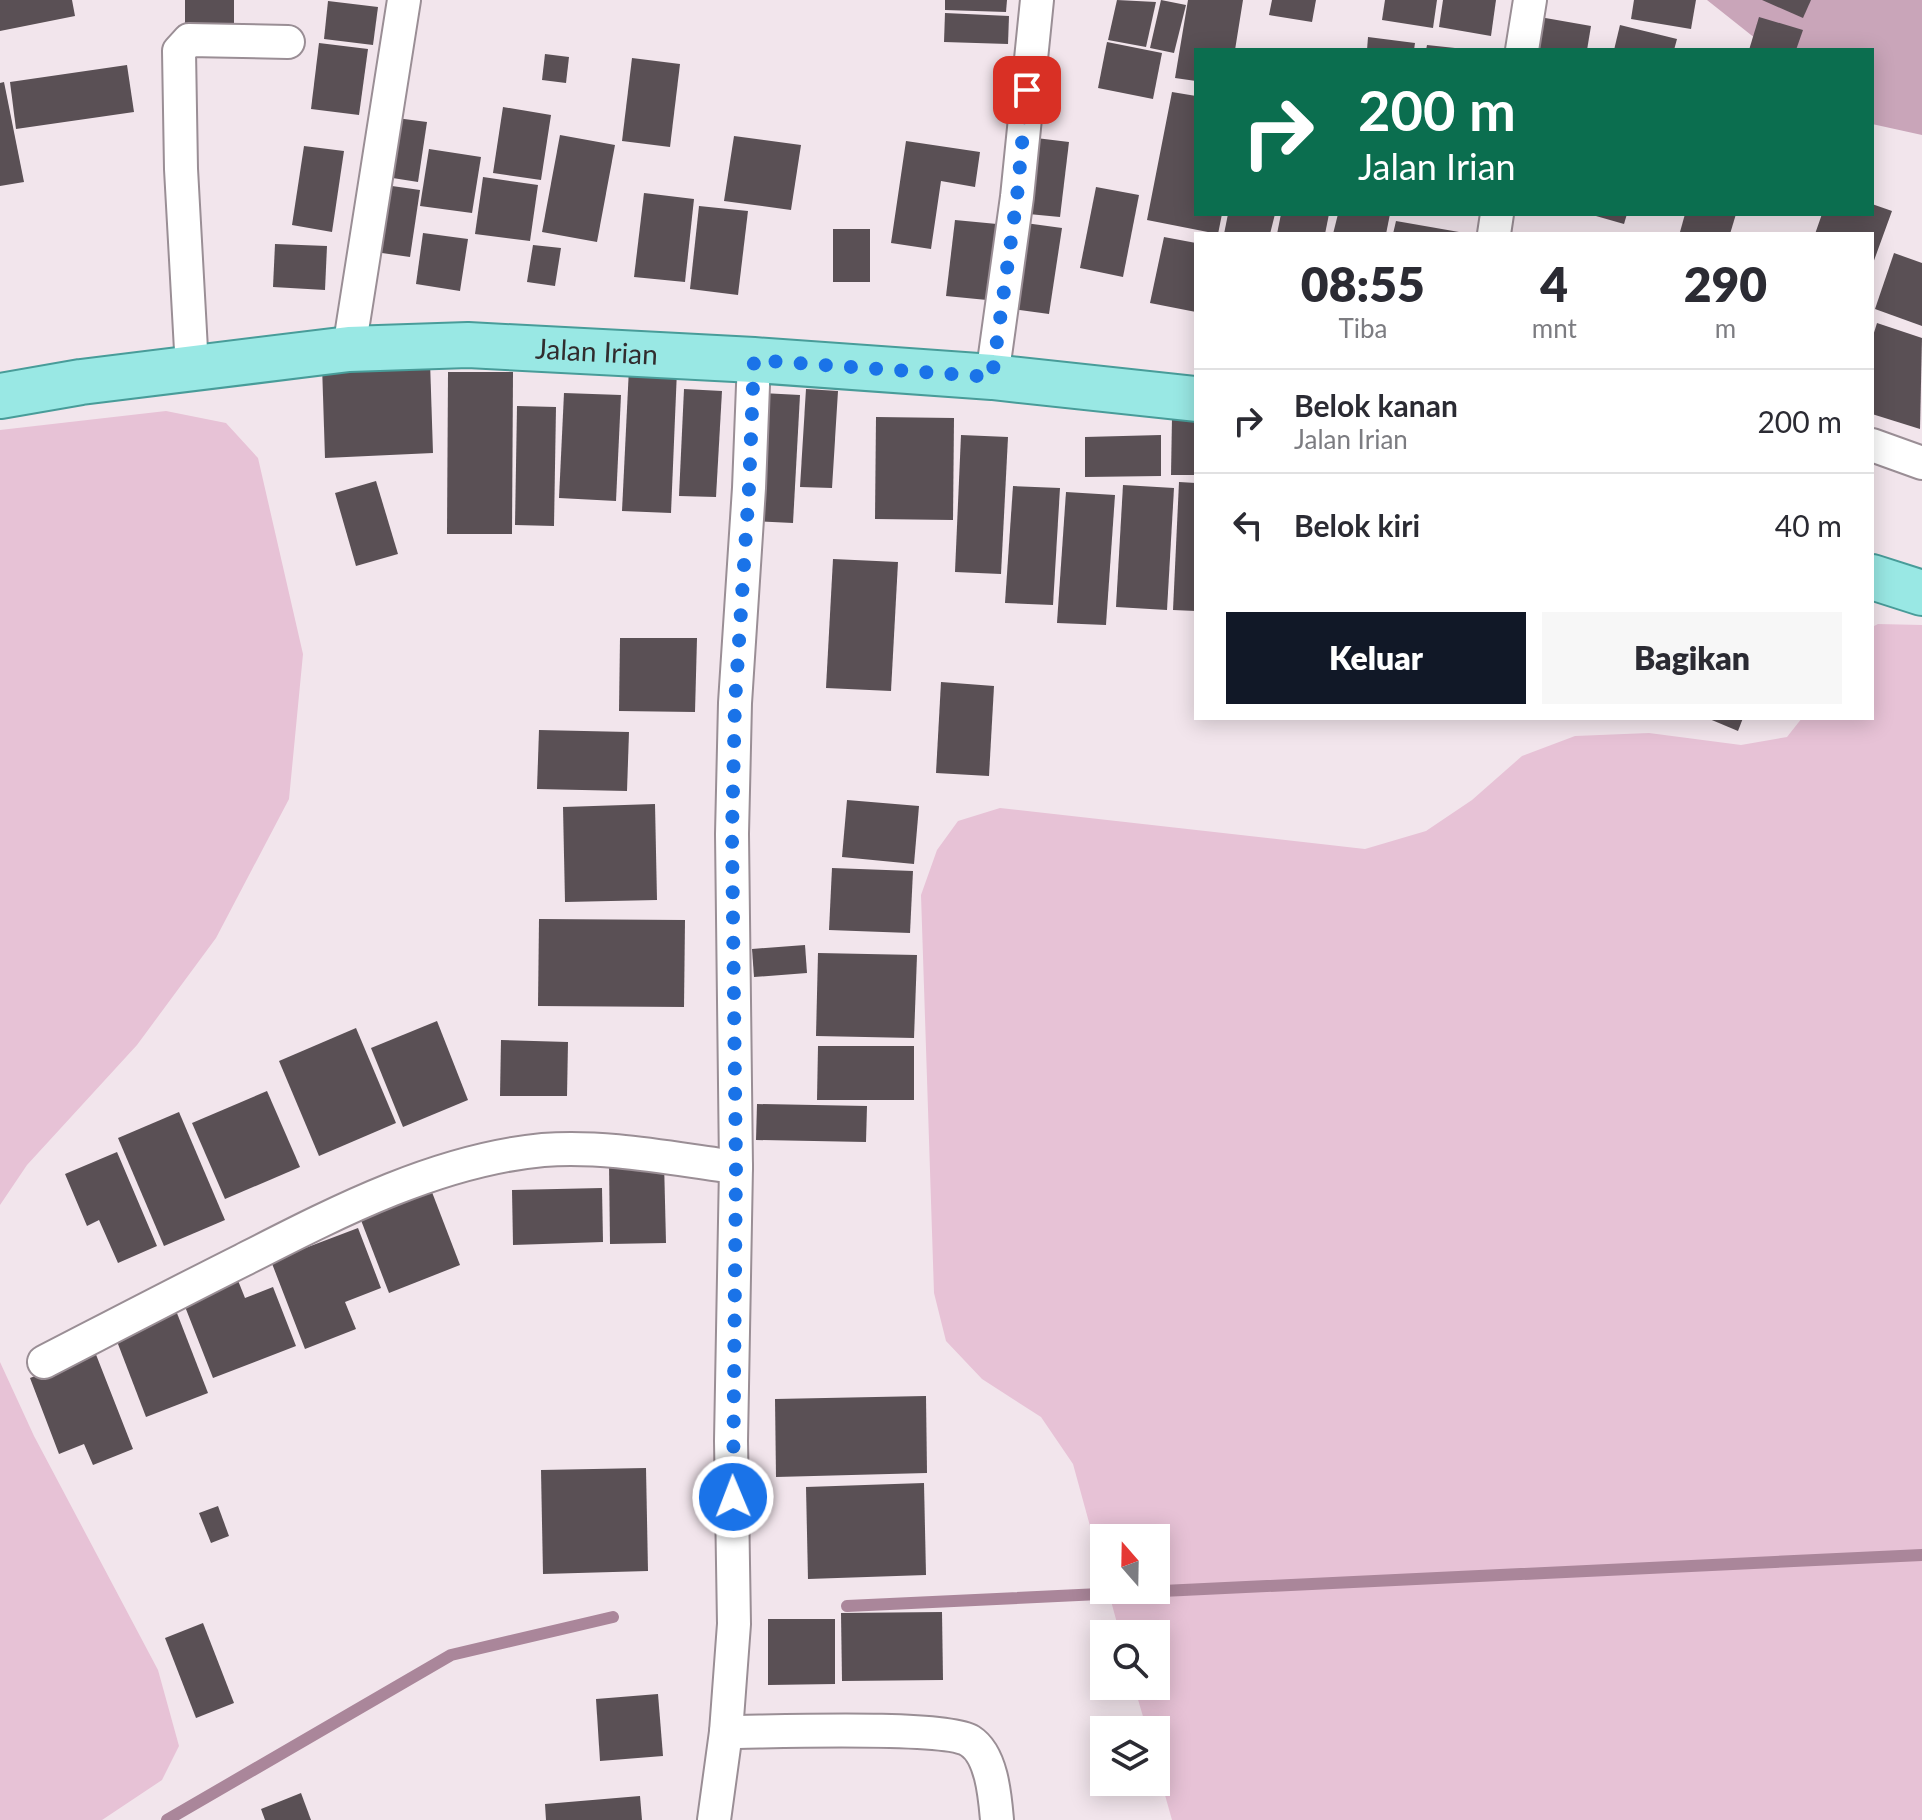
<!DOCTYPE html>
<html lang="id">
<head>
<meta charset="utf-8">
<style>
  body { margin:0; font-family:Lato,sans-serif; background:#f7f7f7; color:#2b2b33; height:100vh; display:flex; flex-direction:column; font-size:30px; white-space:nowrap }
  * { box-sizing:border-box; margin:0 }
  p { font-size:26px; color:#7c7c81 }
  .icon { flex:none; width:44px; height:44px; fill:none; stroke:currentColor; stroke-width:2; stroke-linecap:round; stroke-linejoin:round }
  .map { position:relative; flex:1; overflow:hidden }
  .sheet { position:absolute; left:1194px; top:232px; width:680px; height:488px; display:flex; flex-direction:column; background:#fff; border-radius:0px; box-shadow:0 4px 20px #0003 }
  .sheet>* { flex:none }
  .hud { position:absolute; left:1194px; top:48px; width:680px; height:168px; border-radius:0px; box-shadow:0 4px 20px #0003; background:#0b6e4f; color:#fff; overflow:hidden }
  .needle { width:52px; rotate:340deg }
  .controls { position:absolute; left:1090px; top:1524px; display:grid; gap:16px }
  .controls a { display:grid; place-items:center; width:80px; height:80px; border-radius:0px; background:#fff; box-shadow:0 4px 20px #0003; font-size:40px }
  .pin { position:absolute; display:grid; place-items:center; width:68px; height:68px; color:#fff; margin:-34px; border-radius:16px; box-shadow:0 4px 12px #0006 }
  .me { position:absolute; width:88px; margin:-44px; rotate:359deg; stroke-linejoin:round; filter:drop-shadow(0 0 6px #0008) }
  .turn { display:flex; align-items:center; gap:28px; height:168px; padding:0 32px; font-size:36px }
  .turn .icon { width:104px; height:104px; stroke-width:2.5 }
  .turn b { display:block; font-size:56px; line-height:68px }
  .eta { display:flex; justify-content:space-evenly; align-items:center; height:136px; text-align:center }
  .eta b { font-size:48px; font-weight:800; line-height:56px }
  .cta { display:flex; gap:16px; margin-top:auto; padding:16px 32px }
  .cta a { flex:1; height:92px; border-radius:0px; background:#111827; color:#fff; font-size:32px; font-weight:800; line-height:92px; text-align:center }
  .cta a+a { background:#f7f7f7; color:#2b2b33 }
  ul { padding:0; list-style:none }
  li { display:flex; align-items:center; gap:24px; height:104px; padding:0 32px; border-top:2px solid #e1e1e2 }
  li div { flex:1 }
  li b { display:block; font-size:30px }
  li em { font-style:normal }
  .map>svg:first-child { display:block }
  .green { fill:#e7c2d6 }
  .forest { fill:#c9a5b9 }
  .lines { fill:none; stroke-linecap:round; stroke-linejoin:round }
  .stream { stroke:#aa869a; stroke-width:12 }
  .building { fill:#5a5055 }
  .street-casing { stroke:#9a8e95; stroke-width:36 }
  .primary-casing { stroke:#489c99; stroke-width:48 }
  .street { stroke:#fff; stroke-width:32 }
  .primary { stroke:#99e8e4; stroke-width:44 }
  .route { stroke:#1a73e8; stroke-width:14; stroke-dasharray:0 25.2 }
  .labels { text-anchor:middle; stroke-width:8; stroke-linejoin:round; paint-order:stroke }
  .street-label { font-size:28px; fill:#312c2e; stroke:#fef4f9 }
</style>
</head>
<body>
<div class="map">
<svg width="1922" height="1820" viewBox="0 0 1922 1820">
  <rect width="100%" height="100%" fill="#f2e5ec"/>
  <!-- green -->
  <g class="green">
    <polygon points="166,411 226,423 258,458 303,654 289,799 216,938 137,1045 27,1165 0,1205 0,430"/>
    <polygon points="1878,624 1922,625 1922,1820 1172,1820 1156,1763 1156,1730 1147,1730 1134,1686 1156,1686 1156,1634 1120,1634 1108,1590 1156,1590 1156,1538 1104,1538 1104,1577 1073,1464 1041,1417 982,1379 946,1341 934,1293 921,895 937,850 958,821 1000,808 1365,849 1426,831 1472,800 1522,756 1575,736 1649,733 1741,745 1787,737 1802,718 1872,718 1872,627"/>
    <polygon points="0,1362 34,1436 158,1670 179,1746 162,1780 102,1820 0,1820"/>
  </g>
  <!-- forest -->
  <polygon class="forest" points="1707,0 1922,0 1922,135 1872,124 1872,50 1770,50"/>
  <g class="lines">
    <!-- stream -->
    <g class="stream">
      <polyline points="847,1606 1922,1555"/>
      <polyline points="167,1820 451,1655 613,1617"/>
    </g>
  </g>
  <!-- building -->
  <g class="building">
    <polygon points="0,0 72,0 75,16 0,31"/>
    <rect x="185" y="0" width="49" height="27"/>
    <polygon points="945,0 1007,0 1006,12 945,10"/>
    <polygon points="1117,0 1156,2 1146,47 1108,40"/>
    <polygon points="1161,0 1186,5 1174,53 1150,48"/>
    <polygon points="1188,0 1243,0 1235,50 1196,50 1196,81 1175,78"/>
    <polygon points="1272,0 1316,0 1312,22 1269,15"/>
    <polygon points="1385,0 1437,0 1433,28 1382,20"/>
    <polygon points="1443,0 1496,0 1491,36 1439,27"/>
    <polygon points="1634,0 1696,0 1691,29 1631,19"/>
    <polygon points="1762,0 1811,0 1803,18"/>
    <polygon points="328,1 378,7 373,45 324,39"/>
    <polygon points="945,13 1009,16 1008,44 944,42"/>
    <polygon points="1534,16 1591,26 1587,50 1529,50"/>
    <polygon points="1759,17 1803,30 1796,50 1749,50"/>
    <polygon points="1620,25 1677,39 1674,50 1614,50"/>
    <polygon points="1368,37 1415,43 1414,50 1367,50"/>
    <polygon points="1107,42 1162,53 1153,99 1098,88"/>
    <polygon points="319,43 368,49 359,115 311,109"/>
    <polygon points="1427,45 1455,48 1455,50 1426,50"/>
    <polygon points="545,54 569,57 566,83 542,80"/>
    <polygon points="632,58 680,64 670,147 622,141"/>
    <polygon points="127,65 134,112 16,129 10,82"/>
    <polygon points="4,82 24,182 0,186 0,83"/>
    <polygon points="1172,92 1196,96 1196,214 1222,214 1218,234 1147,220"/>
    <polygon points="503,107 551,115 541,180 493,173"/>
    <polygon points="389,117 427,122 418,182 380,176"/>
    <polygon points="560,135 615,145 597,242 542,232"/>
    <polygon points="734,136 801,145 791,210 724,201"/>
    <polygon points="1028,137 1069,142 1060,217 1018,213"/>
    <polygon points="906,141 980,152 975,187 941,181 931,249 891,243"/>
    <polygon points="304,146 344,151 332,232 292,225"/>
    <polygon points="429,149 481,157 472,213 420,206"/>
    <polygon points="483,177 538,185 530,241 475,234"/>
    <polygon points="378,184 420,190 410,257 368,251"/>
    <polygon points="1096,187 1139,195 1123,277 1080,268"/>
    <polygon points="644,193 694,199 685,282 634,277"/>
    <polygon points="1872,204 1892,211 1872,266 1872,234 1815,234 1822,214 1872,214"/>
    <polygon points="699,206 748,211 738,295 690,289"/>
    <polygon points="1228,214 1275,214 1270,234 1224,234"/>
    <polygon points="1281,214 1329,214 1325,234 1277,234"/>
    <polygon points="1338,214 1390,214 1386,234 1333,234"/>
    <polygon points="1589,214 1627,214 1624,224"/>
    <polygon points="1685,214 1736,214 1730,234 1680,232"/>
    <polygon points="955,220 997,224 987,300 946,296"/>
    <polygon points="1396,221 1459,232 1459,234 1393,234"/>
    <polygon points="1018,222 1062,228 1049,314 1005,308"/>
    <rect x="833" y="229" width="37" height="53"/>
    <polygon points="423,233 468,239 460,291 416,284"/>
    <polygon points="1164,237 1196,243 1196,312 1150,303"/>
    <polygon points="275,244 327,246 325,290 273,287"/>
    <polygon points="533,245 561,248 555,286 527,282"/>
    <polygon points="1894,253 1922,263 1922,326 1875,309"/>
    <polygon points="1877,323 1922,338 1920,429 1872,414 1872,339"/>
    <polygon points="430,361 433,453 325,458 322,365"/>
    <polygon points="629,368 677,370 671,513 622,511"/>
    <polygon points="448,372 513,372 512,534 447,534"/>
    <polygon points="684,389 722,391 716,497 679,496"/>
    <polygon points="806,389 838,391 832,488 800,487"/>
    <polygon points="564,393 621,395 616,501 559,498"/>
    <polygon points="760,393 800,395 793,523 753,521"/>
    <polygon points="517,406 556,407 554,526 515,525"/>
    <polygon points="876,417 954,418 953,520 875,519"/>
    <polygon points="1172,417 1196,417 1196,475 1171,475"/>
    <polygon points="961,435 1008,437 1001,574 955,572"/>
    <polygon points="1161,435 1161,476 1085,477 1085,437"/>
    <polygon points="376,481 398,554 356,566 335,493"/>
    <polygon points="1179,482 1196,483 1196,611 1173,610"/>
    <polygon points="1123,485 1174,488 1167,610 1116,607"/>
    <polygon points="1013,486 1060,488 1053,605 1005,603"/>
    <polygon points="1066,492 1115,495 1106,625 1057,623"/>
    <polygon points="833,559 898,562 891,691 826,688"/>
    <polygon points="620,638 697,638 695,712 619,711"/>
    <polygon points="941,682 994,686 989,776 936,773"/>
    <polygon points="1707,718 1743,718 1738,731"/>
    <polygon points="539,730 629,732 627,791 537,789"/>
    <polygon points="847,800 919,806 914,864 842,857"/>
    <polygon points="655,804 657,900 565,902 563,807"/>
    <polygon points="832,868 913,871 910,933 829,930"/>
    <polygon points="539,919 685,920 684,1007 538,1006"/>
    <polygon points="805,945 807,973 754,977 752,949"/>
    <polygon points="818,953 917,955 914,1038 816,1036"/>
    <polygon points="437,1021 468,1100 403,1127 371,1048"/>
    <polygon points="356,1028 396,1123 319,1156 279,1061"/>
    <polygon points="501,1040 568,1042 567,1096 500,1096"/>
    <polygon points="818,1046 914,1046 914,1100 817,1100"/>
    <polygon points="267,1091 300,1167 225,1199 192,1123"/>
    <polygon points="757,1104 867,1106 866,1142 756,1140"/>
    <polygon points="179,1112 225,1220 164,1246 118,1138"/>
    <polygon points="117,1152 157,1246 118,1263 99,1220 87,1226 65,1174"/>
    <polygon points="664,1161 666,1243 610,1244 609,1163"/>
    <polygon points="430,1187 460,1265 389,1293 359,1215"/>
    <polygon points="602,1188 603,1242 513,1245 512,1190"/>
    <polygon points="358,1228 381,1288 345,1302 356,1329 305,1349 271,1261"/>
    <polygon points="237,1278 245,1298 273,1287 296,1346 213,1378 182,1299"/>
    <polygon points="175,1308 208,1393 146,1417 113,1331"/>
    <polygon points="95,1352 133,1449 93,1465 84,1444 59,1454 30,1378"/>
    <polygon points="926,1396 927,1473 776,1477 775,1399"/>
    <polygon points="646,1468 648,1571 543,1574 541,1470"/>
    <polygon points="924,1483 926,1575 808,1579 806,1487"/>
    <polygon points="218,1506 229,1536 211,1543 199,1513"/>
    <polygon points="942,1612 943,1680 842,1681 841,1613"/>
    <polygon points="768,1619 835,1619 835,1684 768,1685"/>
    <polygon points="203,1623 234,1703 196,1718 165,1638"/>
    <polygon points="658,1694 663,1756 600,1761 596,1699"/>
    <polygon points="301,1793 311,1820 265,1820 261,1809"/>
    <polygon points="640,1796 642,1820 546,1820 545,1804"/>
  </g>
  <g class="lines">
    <defs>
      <g id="street">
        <polyline points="1522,50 1530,0"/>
        <polyline points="1494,234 1497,214"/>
        <polyline points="349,349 404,0"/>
        <polyline points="192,368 181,169 179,51 189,40 288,42"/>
        <polyline points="992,377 1017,197 1037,0"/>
        <polyline points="1872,445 1922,463"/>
        <path d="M44 1362C110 1328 177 1293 243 1260 337 1212 437 1160 543 1150 607 1145 673 1159 736 1167"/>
        <path d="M726 1732C767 1732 944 1725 970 1741 992 1755 995 1797 997 1820"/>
        <polyline points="714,1820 726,1732 734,1624 731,1441 736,1167 732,834 735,703 749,488 754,360"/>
      </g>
      <g id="primary">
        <path id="s1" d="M0 396 81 382 349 349 468 345 754 360 992 377 1196 399"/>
        <polyline points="1872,577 1922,593"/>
      </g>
    </defs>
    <!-- street casing -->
    <use href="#street" class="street-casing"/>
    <!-- primary casing -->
    <use href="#primary" class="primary-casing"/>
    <!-- street -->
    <use href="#street" class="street"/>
    <!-- primary -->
    <use href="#primary" class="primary"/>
  </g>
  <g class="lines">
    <!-- route -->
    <polyline class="route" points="733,1497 736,1167 732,834 735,703 749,488 754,360 992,377 1017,197 1027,90"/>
  </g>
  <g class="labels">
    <!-- street labels -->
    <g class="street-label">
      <text dy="10" stroke="none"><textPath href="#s1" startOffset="600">Jalan Irian</textPath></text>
    </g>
  </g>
</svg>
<div class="controls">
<a><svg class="needle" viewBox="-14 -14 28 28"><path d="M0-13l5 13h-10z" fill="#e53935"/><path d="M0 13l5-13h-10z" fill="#7c7c81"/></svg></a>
<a><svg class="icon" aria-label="search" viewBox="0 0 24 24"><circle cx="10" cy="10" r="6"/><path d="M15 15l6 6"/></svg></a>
<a><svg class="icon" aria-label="layers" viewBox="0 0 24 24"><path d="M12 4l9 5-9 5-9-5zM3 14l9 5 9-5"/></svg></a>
</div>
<div class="pin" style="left:1027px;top:90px;background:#d93025"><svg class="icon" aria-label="arrive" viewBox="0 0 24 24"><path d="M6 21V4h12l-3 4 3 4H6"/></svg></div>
<svg class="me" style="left:733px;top:1497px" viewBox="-20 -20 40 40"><circle r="17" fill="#1a73e8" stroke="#fff" stroke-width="3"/><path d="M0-11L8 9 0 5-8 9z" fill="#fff"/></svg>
<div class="hud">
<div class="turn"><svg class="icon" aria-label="right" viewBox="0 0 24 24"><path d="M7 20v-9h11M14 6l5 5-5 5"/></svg><div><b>200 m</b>Jalan Irian</div></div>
</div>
<section class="sheet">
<div class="eta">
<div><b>08:55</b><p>Tiba</p></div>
<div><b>4</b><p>mnt</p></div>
<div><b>290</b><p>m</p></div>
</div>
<ul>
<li><svg class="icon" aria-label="right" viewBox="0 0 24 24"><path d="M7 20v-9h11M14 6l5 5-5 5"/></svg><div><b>Belok kanan</b><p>Jalan Irian</p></div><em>200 m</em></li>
<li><svg class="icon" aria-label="left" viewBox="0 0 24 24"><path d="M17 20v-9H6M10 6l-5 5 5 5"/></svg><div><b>Belok kiri</b></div><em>40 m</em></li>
</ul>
<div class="cta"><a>Keluar</a><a>Bagikan</a></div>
</section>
</div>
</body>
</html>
